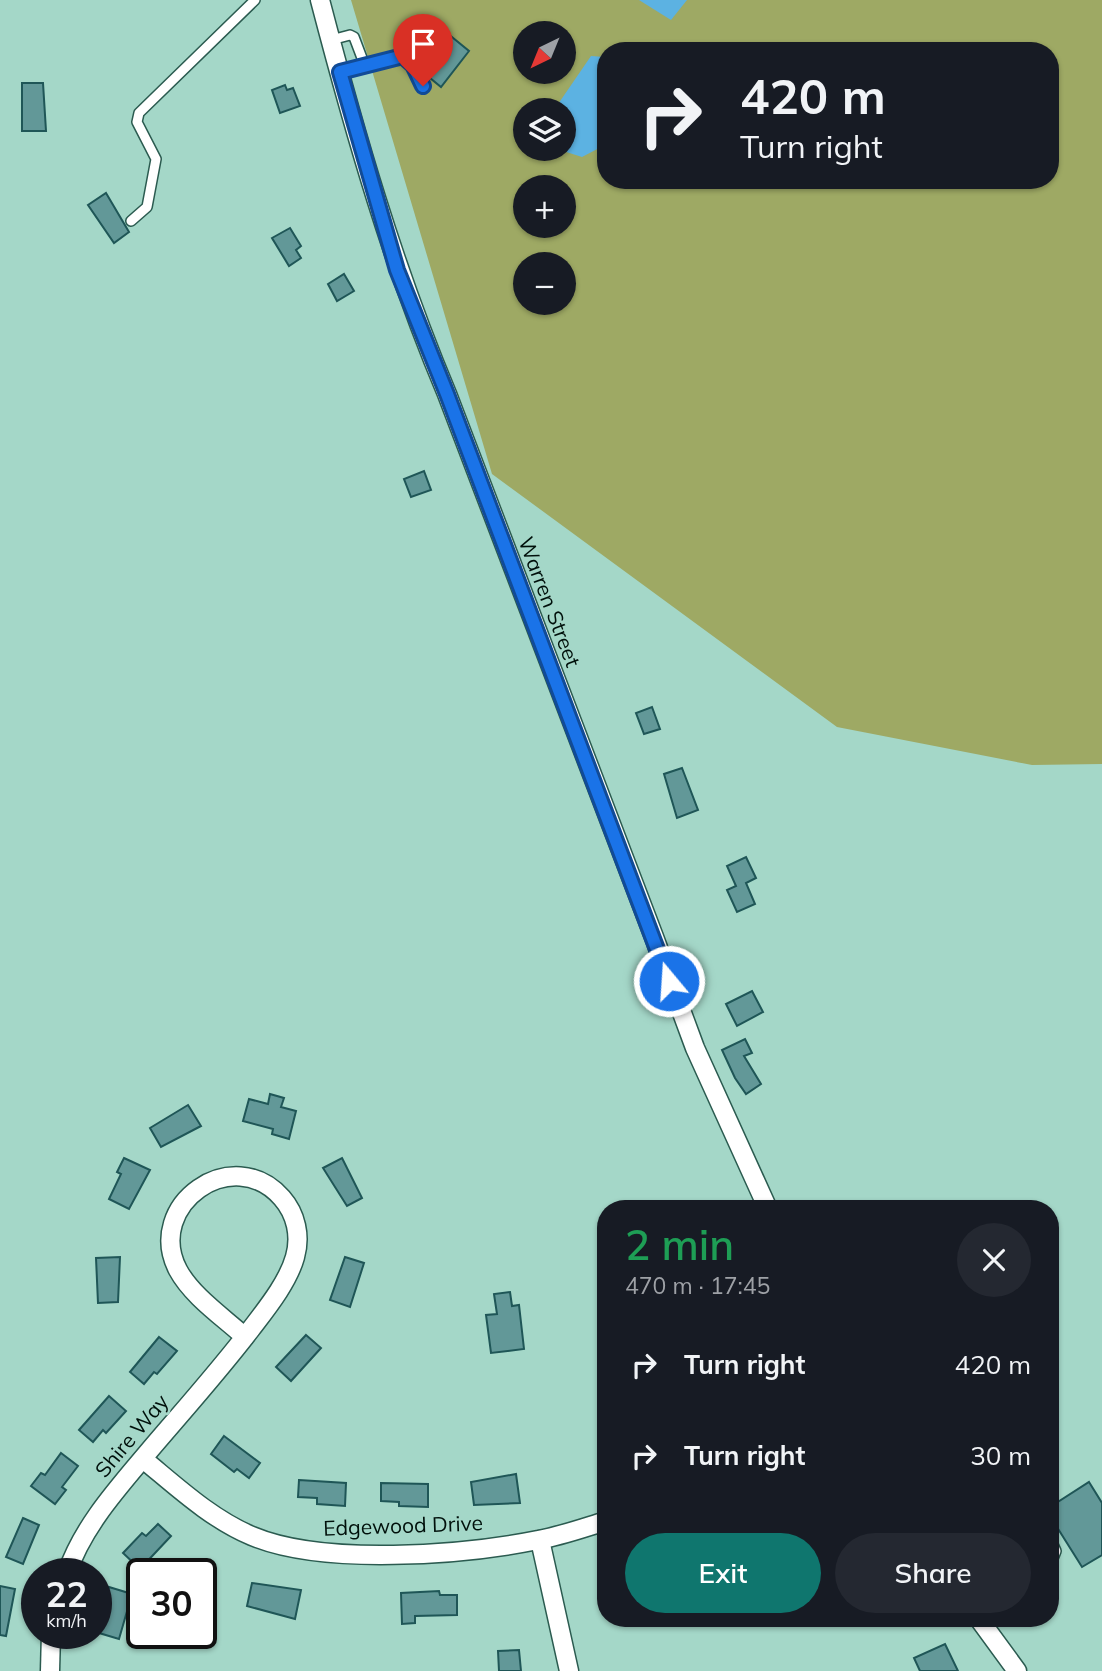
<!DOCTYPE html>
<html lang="en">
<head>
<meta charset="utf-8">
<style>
  body { margin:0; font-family:Mulish,sans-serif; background:#242831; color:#f1f3f6; height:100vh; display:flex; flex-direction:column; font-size:26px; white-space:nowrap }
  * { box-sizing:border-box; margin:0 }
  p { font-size:23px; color:#9ea1a6 }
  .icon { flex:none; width:38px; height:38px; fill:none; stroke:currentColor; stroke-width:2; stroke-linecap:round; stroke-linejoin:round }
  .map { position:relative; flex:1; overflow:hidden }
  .drawer { position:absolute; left:597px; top:1200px; width:462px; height:427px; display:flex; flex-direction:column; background:#171b24; border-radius:28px; box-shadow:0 2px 5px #0004 }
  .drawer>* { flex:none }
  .banner { position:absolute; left:597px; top:42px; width:462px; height:147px; border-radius:28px; box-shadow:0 2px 5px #0004; background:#171b24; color:#f1f3f6; overflow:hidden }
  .needle { width:46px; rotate:223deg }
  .fabs { position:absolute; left:513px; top:21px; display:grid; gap:14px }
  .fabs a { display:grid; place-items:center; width:63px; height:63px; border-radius:50%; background:#171b24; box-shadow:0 2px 5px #0004; font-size:35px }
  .speed { position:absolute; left:21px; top:1558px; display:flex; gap:14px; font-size:35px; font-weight:700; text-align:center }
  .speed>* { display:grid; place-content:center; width:91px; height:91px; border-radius:50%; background:#171b24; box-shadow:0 2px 5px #0004; line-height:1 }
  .speed small { font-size:18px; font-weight:400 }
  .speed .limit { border:4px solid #111; border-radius:10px; background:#fff; color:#111 }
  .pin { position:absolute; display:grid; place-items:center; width:60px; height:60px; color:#fff; margin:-72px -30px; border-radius:50% 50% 50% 0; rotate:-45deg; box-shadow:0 0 7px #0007 }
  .pin .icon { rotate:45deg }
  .me { position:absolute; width:77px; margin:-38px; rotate:342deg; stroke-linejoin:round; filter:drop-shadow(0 0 5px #0008) }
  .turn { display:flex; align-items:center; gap:24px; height:147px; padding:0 28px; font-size:32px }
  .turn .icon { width:91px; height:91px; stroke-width:2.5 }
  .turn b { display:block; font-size:49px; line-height:60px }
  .round { display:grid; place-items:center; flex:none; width:74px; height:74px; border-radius:37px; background:#242831 }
  .overview { display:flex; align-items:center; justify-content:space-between; height:119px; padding:0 28px }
  h1 { font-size:42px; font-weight:600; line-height:52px; color:#1e9e55 }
  .action { display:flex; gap:14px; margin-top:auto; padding:14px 28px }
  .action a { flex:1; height:80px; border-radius:42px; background:#0f766e; color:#fff; font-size:28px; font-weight:600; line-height:80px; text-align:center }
  .action a+a { background:#242831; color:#f1f3f6 }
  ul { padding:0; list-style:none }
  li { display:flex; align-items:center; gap:21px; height:91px; padding:0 28px }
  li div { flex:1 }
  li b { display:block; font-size:26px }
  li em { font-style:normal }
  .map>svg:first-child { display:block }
  .green { fill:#9ea964; fill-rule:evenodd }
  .water { fill:#5cb2e2 }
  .building { fill:#629898; stroke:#1f5657; stroke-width:2 }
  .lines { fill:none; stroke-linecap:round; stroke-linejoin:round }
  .lane-casing { stroke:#2b5b50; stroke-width:12 }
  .street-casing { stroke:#2b5b50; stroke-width:21 }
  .lane { stroke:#fff; stroke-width:9 }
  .street { stroke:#fff; stroke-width:18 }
  .route-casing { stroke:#114b97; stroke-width:18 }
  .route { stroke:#1a73e8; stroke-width:12 }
  .labels { text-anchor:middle; stroke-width:5; stroke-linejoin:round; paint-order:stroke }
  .street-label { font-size:21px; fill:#00100b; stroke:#a4d7c8 }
</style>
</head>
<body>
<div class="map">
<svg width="1102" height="1671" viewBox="0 0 1102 1671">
  <rect width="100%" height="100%" fill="#a4d7c8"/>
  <!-- green -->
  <path class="green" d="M351 0H1102V764L1032 765 837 727 492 474ZM525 33H564V72H525ZM606 51H1050V180H606ZM525 110H564V149H525ZM525 187H564V226H525ZM525 264H564V303H525Z"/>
  <!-- water -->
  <g class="water">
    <polygon points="639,0 687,0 671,20"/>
    <polygon points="591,56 605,57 605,145 582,157 557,149 564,149 564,110 554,110"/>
  </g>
  <!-- building -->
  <g class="building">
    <polygon points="447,33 469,51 441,87 424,73 435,59 430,55"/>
    <polygon points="22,83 43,83 46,131 22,131"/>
    <polygon points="285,85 287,90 293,88 300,106 280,113 272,90"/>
    <polygon points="106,193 129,232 114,243 88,205"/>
    <polygon points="290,228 301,246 296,250 301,258 289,266 272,238"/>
    <polygon points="344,274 354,291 337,301 328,284"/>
    <polygon points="424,471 431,490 411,497 404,479"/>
    <polygon points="652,707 660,729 644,734 636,713"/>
    <polygon points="682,768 698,810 677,818 664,774"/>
    <polygon points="746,857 756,878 746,883 755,904 737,912 727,890 736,886 727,866"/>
    <polygon points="752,991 763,1012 737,1026 726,1004"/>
    <polygon points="745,1039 752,1053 744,1056 761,1084 746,1094 735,1078 722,1050"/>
    <polygon points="270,1094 284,1098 281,1107 296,1111 289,1139 272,1134 273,1129 243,1121 249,1099 268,1104"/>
    <polygon points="188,1105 201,1126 161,1147 150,1128"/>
    <polygon points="124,1158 150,1170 129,1209 109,1199 121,1174 117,1172"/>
    <polygon points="342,1158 362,1198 347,1206 323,1168"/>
    <polygon points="120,1257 118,1302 98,1303 96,1258"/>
    <polygon points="345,1257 364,1263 350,1307 330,1300"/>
    <polygon points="510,1292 512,1306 519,1305 524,1349 491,1353 486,1315 497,1314 494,1294"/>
    <polygon points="306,1335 321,1348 291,1381 276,1367"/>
    <polygon points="159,1337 177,1351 157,1374 154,1372 144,1384 130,1372"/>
    <polygon points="109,1396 126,1411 106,1433 103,1430 93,1442 79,1430"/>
    <polygon points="224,1436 260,1463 249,1478 237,1469 234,1472 211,1454"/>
    <polygon points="61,1453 78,1466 62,1487 66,1490 55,1504 31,1486 41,1473 45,1475"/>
    <polygon points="516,1474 520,1503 474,1505 471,1482"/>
    <polygon points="299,1480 346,1483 345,1506 317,1504 317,1498 298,1497"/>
    <polygon points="1089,1482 1102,1503 1102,1555 1082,1567 1050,1516 1050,1507"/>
    <polygon points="381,1483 428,1484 428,1507 399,1506 399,1502 381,1501"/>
    <polygon points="23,1518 39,1525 23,1564 6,1557"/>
    <polygon points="158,1524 171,1536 140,1569 123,1553 142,1533 146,1536"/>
    <polygon points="252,1583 301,1590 295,1619 247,1606"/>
    <polygon points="0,1586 15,1589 6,1636 0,1635"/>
    <polygon points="109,1587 132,1594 119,1639 99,1633 104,1617 100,1616"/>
    <polygon points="439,1591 440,1595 457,1595 457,1615 415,1616 415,1623 402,1624 401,1593"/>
    <polygon points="945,1644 958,1671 920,1671 914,1658"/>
    <polygon points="519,1650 521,1671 499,1671 498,1651"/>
  </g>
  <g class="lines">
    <defs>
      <g id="lane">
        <polyline points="331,40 350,35 354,37 365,66"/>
        <polyline points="340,72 403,56 413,65 423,87"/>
        <polyline points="131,221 147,207 156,159 137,122 139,113 255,0"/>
        <polyline points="1050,1566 1056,1551 1051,1540"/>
      </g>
      <g id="street">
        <path d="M320 0C355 134 393 266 447 394L654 937 695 1048 768 1209"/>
        <path d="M143 1459C176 1486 211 1519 252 1536 323 1566 463 1555 538 1540 561 1536 583 1528 606 1521"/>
        <polyline points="540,1540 569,1671"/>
        <path d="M67 1573C83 1526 118 1488 149 1451 183 1411 219 1371 251 1329 267 1308 288 1282 295 1257 301 1236 296 1214 282 1198 233 1142 144 1205 178 1270 192 1296 223 1317 245 1337"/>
        <polyline points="979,1619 1017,1671"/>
        <polyline points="50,1671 51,1633"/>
      </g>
    </defs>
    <!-- lane casing -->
    <use href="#lane" class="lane-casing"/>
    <!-- street casing -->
    <use href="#street" class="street-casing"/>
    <!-- lane -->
    <use href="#lane" class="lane"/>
    <!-- street -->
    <use href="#street" class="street"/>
  </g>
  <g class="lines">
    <defs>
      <polyline id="route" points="423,86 413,65 403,56 340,72 397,270 447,394 669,981"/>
    </defs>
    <!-- route casing -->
    <use href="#route" class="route-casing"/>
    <!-- route -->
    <use href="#route" class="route"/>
  </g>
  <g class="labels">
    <!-- street labels -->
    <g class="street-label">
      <text transform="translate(549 602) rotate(69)" y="7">Warren Street</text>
      <text transform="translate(132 1436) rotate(-50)" y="7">Shire Way</text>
      <text transform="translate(403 1526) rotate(-2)" y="7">Edgewood Drive</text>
    </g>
  </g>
</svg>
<div class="fabs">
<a><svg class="needle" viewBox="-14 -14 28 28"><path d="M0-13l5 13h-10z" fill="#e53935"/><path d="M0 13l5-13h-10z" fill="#9ea1a6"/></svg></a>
<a><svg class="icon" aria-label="layers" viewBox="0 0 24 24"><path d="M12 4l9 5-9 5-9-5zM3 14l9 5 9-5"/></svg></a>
<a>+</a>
<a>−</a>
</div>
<div class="speed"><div>22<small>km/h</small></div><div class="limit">30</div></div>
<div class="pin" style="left:423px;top:86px;background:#d93025"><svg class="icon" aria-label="arrive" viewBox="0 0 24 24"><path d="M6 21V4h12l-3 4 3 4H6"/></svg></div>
<svg class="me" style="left:669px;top:981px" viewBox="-20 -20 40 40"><circle r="17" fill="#1a73e8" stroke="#fff" stroke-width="3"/><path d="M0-11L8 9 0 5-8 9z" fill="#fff"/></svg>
<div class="banner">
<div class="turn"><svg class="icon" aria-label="right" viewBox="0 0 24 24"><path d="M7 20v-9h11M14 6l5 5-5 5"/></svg><div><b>420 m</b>Turn right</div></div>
</div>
<section class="drawer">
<div class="overview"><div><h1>2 min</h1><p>470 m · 17:45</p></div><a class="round"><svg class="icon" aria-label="close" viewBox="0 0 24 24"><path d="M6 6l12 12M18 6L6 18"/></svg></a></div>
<ul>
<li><svg class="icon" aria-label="right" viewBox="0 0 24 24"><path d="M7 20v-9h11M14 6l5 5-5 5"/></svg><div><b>Turn right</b></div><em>420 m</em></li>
<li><svg class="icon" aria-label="right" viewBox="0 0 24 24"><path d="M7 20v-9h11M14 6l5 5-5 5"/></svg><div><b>Turn right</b></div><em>30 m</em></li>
</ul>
<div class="action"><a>Exit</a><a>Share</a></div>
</section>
</div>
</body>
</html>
